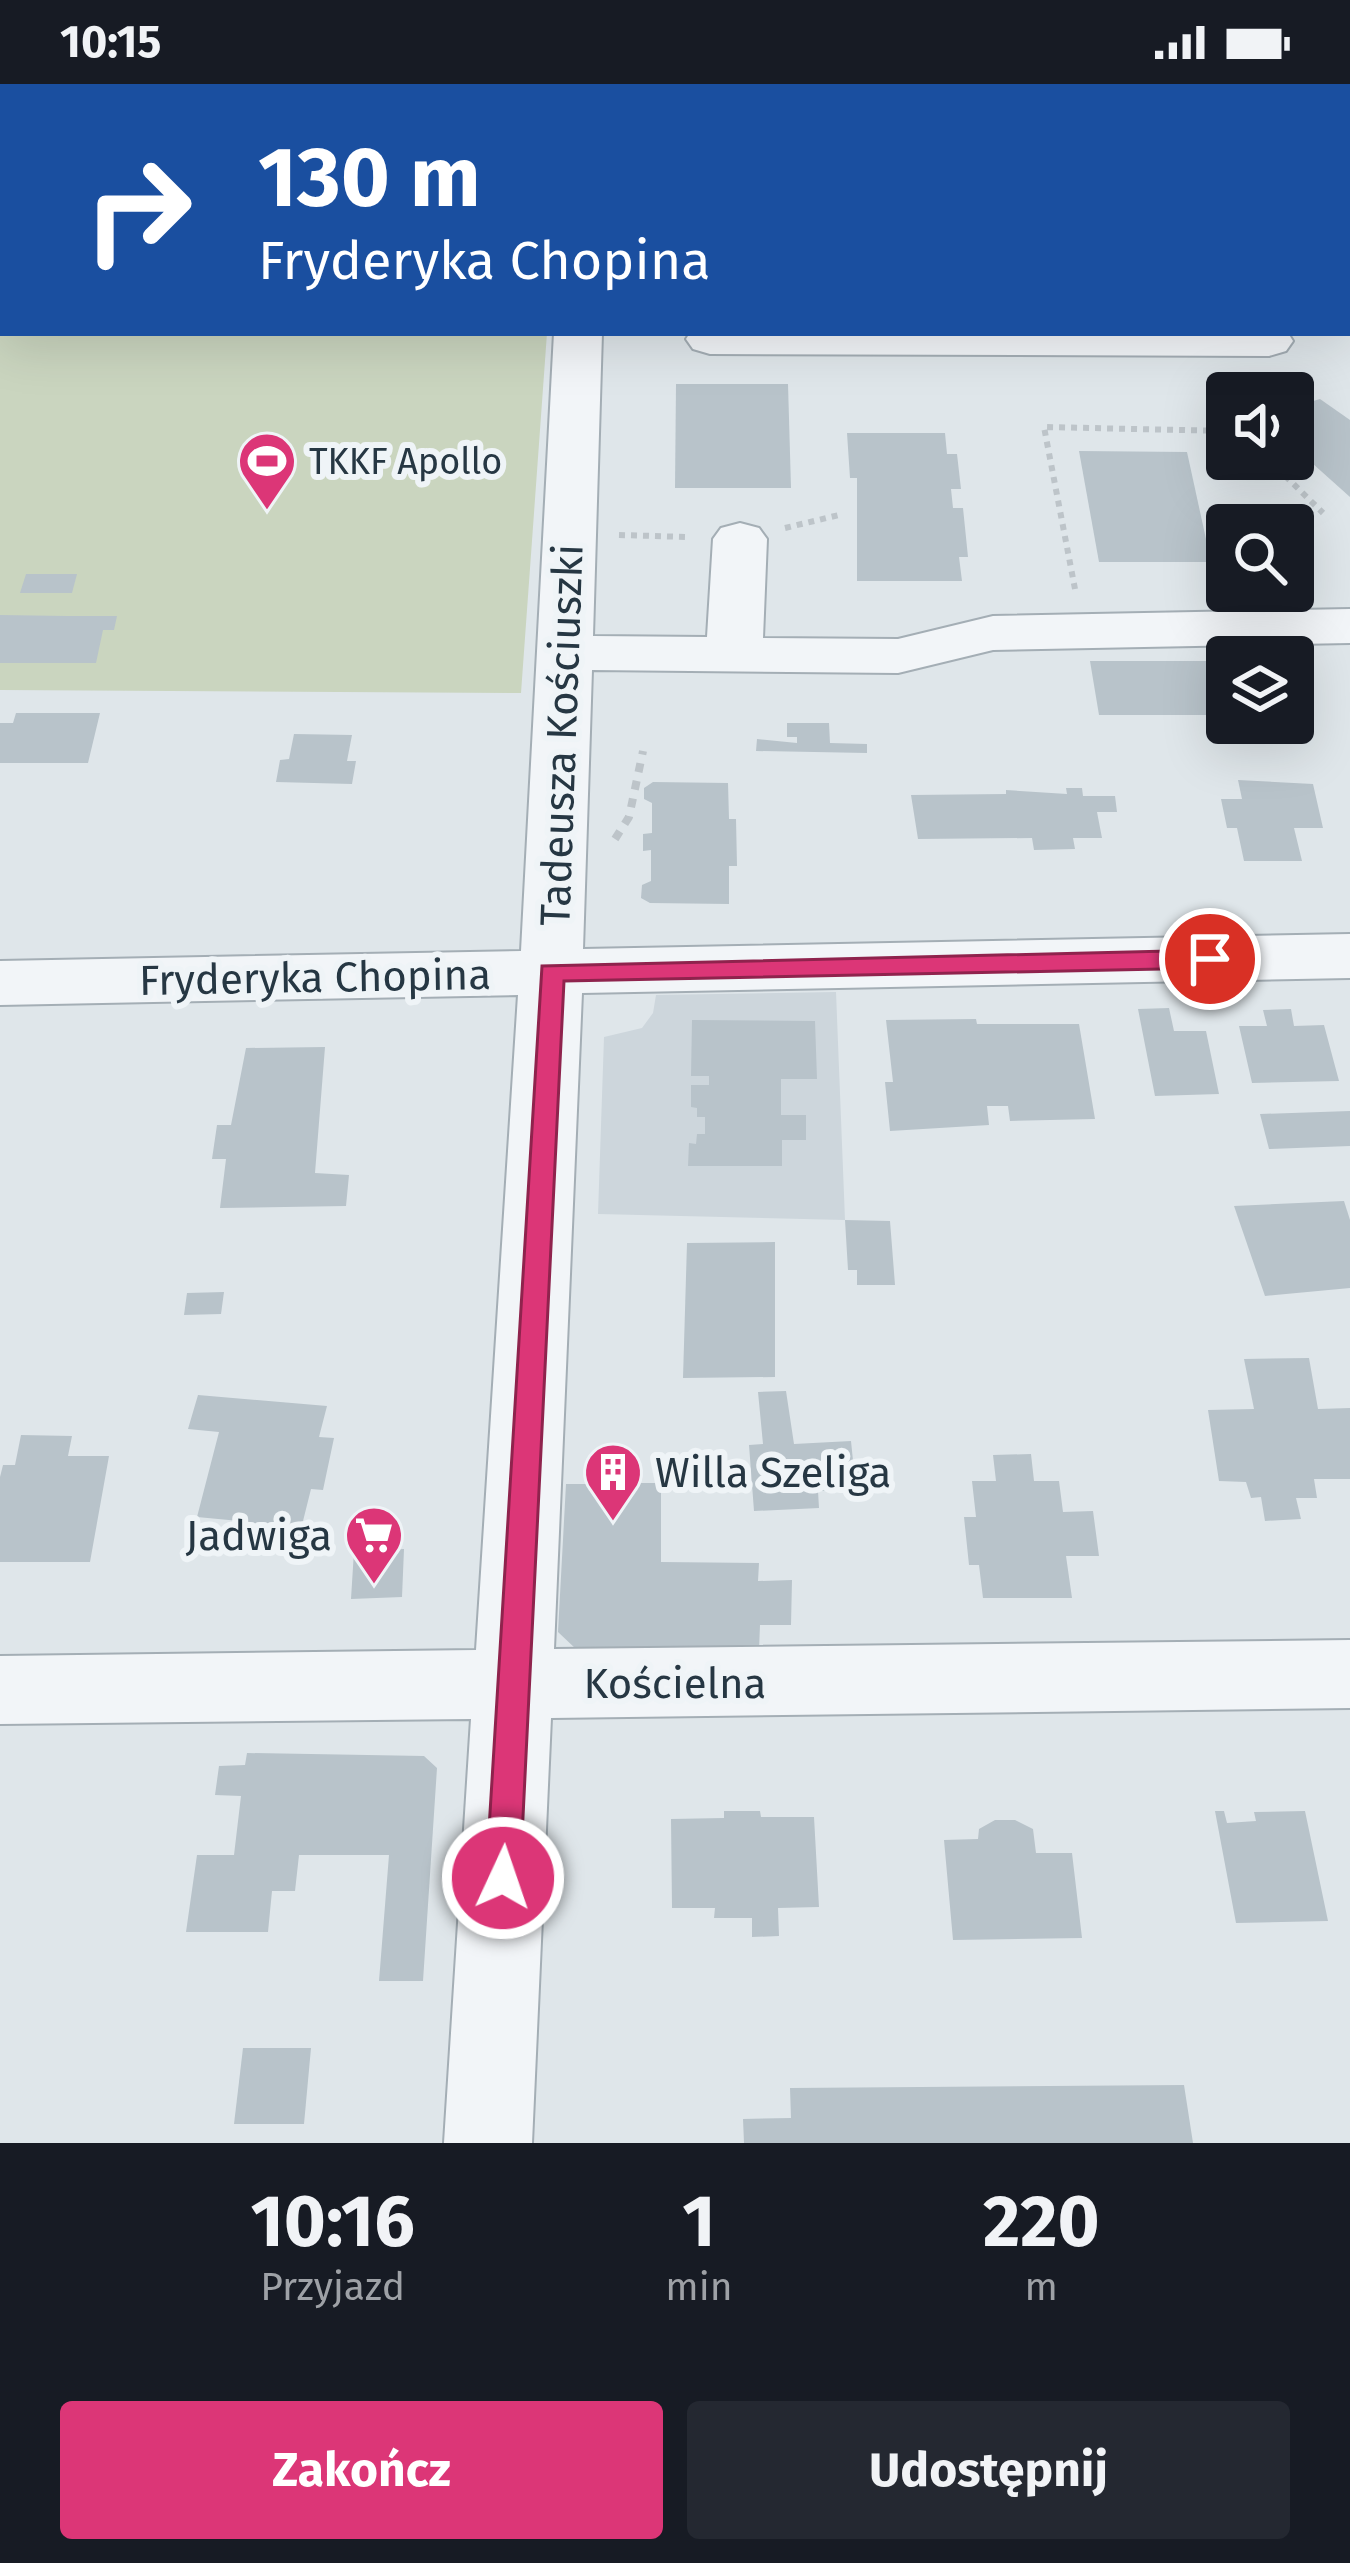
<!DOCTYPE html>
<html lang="pl">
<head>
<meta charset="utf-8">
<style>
  body { margin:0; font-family:"Fira Sans",sans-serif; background:#242831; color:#f1f3f6; height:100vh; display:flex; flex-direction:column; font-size:45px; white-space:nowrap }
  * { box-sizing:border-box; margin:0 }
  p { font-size:39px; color:#9ea1a6 }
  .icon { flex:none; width:66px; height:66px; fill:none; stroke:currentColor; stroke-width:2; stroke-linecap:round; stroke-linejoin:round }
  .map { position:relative; height:2059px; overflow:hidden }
  .panel { display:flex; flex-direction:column; background:#171b24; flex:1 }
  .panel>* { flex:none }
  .hud { position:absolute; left:0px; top:0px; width:1350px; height:252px; box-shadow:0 12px 48px #0002; background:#1a4fa0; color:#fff; overflow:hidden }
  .tools { position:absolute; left:1206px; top:288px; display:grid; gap:24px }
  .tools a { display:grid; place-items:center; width:108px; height:108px; border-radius:12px; background:#171b24; box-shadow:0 12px 48px #0002; font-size:60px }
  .pin { position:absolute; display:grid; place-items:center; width:102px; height:102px; color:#fff; margin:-51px; border:6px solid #fff; border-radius:50%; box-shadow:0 3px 12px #0007 }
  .me { position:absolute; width:132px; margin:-66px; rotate:3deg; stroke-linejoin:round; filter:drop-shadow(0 0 9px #0008) }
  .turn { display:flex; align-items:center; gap:42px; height:252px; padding:0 60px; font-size:54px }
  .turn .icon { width:156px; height:156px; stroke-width:2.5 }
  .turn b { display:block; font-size:84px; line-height:102px }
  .eta { display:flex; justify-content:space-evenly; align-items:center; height:204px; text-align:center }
  .eta b { font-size:72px; font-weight:700; line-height:84px }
  .cta { display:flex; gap:24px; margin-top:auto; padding:24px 60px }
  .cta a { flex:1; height:138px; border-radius:12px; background:#dc3677; color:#fff; font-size:48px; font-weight:700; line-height:138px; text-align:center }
  .cta a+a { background:#242831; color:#f1f3f6 }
  .status { display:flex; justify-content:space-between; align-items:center; height:84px; padding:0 60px; background:#171b24; direction:ltr }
  .status svg { height:33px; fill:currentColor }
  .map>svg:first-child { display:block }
  .built { fill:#cdd6dc }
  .green { fill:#cad5bf }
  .building { fill:#b8c3ca }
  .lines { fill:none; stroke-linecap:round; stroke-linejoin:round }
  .minor-casing { stroke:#a4aeb5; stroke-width:4 }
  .path-far1 { stroke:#bdc4c9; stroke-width:6; stroke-dasharray:6 6; stroke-linecap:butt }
  .path { stroke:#bdc4c9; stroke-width:8; stroke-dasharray:9 9; stroke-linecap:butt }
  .minor { fill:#f2f5f8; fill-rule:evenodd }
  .route { fill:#dc3677; stroke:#8f234d; stroke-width:3 }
  .labels { text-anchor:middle; stroke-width:12; stroke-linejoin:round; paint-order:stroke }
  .far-poi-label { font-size:36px; fill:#263743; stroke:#eff4f7; text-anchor:start }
  .street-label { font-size:42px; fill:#263743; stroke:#eff4f7 }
  .poi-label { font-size:42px; fill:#263743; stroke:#eff4f7; text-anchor:start }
</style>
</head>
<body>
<div class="status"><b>10:15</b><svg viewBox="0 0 49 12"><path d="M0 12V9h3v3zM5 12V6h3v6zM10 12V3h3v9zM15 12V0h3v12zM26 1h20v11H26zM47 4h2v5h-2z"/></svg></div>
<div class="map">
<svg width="1350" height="2059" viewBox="0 0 1350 2059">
  <rect width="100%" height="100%" fill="#dfe6ea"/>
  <!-- built -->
  <polygon class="built" points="836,908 845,1136 598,1130 604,953 642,944 653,929 656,911"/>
  <!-- green -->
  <polygon class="green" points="0,175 3,249 547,249 521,609 0,606"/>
  <!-- building -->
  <g class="building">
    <polygon points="676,300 788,300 791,404 675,404"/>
    <polygon points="1320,315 1350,336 1350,413 1293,362 1293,323"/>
    <polygon points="847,349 945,349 947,370 957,370 961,405 951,405 953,424 963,424 968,473 959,473 962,497 857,497 857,394 850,394"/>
    <polygon points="1079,367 1187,368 1211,478 1099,478"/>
    <polygon points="26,490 77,490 72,509 20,509"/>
    <polygon points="0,531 67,532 117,532 114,546 103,546 96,579 0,579"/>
    <polygon points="1090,577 1227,577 1227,631 1099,631"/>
    <polygon points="16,629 100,629 88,679 0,679 0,639 13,639"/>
    <polygon points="787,639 829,639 830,659 867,660 867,669 756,667 757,655 797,659 797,653 787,653"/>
    <polygon points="294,650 352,651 347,677 356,677 352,700 276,698 280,676 289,675"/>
    <polygon points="1238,696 1313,700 1323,744 1294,744 1302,777 1244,777 1237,744 1227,744 1221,715 1242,715"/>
    <polygon points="653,698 728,699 729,735 736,735 737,782 729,782 729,820 650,819 641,814 642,801 651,797 651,766 643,767 643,750 652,749 652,719 644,715 644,704"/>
    <polygon points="1066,704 1082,704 1083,712 1115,712 1117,728 1097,728 1102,754 1073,754 1075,765 1034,766 1032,754 918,755 911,711 1006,710 1006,706 1067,710"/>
    <polygon points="1169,924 1174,947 1206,947 1219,1010 1155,1012 1138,925"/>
    <polygon points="1291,925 1294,942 1324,941 1339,997 1252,999 1239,942 1267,942 1263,926"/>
    <polygon points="976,935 977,940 1079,940 1095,1035 1010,1037 1008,1022 987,1022 989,1041 890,1047 885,998 893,998 886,936"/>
    <polygon points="692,936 815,937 817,995 781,995 781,1031 806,1031 806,1056 782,1056 782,1082 688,1082 689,1059 696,1060 697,1050 705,1050 705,1033 697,1033 697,1024 691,1023 691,1001 709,1001 709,992 691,992"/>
    <polygon points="325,963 315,1089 349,1091 346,1122 220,1124 226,1075 212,1075 217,1041 231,1041 246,964"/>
    <polygon points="1350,1027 1350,1062 1269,1065 1260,1030"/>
    <polygon points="1344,1117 1350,1136 1350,1204 1265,1212 1234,1122"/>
    <polygon points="845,1136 890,1137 895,1201 857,1201 857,1186 848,1186"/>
    <polygon points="775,1158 775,1293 683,1294 687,1159"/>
    <polygon points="224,1208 221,1230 184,1231 187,1209"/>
    <polygon points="1309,1274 1318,1325 1350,1324 1350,1395 1314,1395 1317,1414 1296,1414 1301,1435 1265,1437 1261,1413 1251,1414 1246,1398 1219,1397 1208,1326 1254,1325 1244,1275"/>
    <polygon points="786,1307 794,1360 851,1357 856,1406 818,1407 819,1424 754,1427 749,1361 763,1360 758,1308"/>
    <polygon points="198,1311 327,1322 319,1353 334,1354 323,1406 311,1405 302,1441 288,1439 282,1461 244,1458 250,1438 197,1433 219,1348 188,1345"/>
    <polygon points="21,1351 72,1352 68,1372 109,1372 90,1478 0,1478 0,1393 3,1381 15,1381"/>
    <polygon points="1031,1370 1034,1397 1059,1397 1063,1428 1093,1427 1099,1472 1066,1472 1072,1514 983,1514 979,1481 969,1481 964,1433 976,1433 972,1397 996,1397 993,1371"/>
    <polygon points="638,1379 638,1399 661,1399 661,1478 759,1479 758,1497 792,1496 791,1541 760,1541 759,1566 576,1565 558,1548 566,1400 592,1400 592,1381"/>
    <polygon points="404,1465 402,1513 351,1515 354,1467"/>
    <polygon points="247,1669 424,1672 437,1684 423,1897 379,1897 389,1771 299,1771 295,1807 272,1807 268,1848 186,1848 197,1771 234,1771 241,1712 215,1711 219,1682 245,1681"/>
    <polygon points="724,1727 760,1727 761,1733 814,1733 819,1823 778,1824 779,1852 752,1853 752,1834 714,1834 715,1824 672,1824 671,1735 724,1734"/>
    <polygon points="1215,1727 1224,1727 1227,1739 1256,1737 1254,1728 1305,1727 1328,1837 1236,1839"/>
    <polygon points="995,1736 1015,1736 1033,1745 1036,1769 1072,1769 1082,1854 953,1856 944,1756 978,1755 979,1745"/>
    <polygon points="243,1964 311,1964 304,2040 234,2040"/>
    <polygon points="1184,2001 1193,2059 744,2059 743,2035 791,2034 790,2004"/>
  </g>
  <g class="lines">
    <defs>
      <g id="minor">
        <polygon points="76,0 123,0 73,3"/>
        <polygon points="570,0 614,0 569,3"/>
        <polygon points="926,0 970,0 971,3 927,3"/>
        <rect x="1347" y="137" width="3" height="28"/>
        <rect x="0" y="139" width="3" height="28"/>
        <polygon points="554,249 602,249 593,552 707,553 713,455 721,444 740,439 759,444 767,455 763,554 898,555 993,532 1350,525 1350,559 993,566 898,589 592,586 583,865 1350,850 1350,894 582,909 554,1565 1350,1556 1350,1624 551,1634 532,2059 444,2059 471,1635 0,1640 0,1572 476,1566 518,911 0,921 0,877 521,867"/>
        <polygon points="690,249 1288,249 1293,257 1286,267 1269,272 710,270 693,265 686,255"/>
      </g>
    </defs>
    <!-- minor casing -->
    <use href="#minor" class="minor-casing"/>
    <!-- path-far1 -->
    <g class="path-far1">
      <polyline points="1268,375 1323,429"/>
      <polyline points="785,444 839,431"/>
      <polyline points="619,451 688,453"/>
      <polyline points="1075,505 1044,343 1227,347"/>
    </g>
    <!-- path -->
    <polyline class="path" points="615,755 629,733 643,667"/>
    <!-- minor -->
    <use href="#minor" class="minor"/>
  </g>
  <!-- route -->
  <polygon class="route" points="1210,866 1223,875 1210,884 564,897 520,1794 515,1805 503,1810 491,1805 486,1794 542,882"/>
  <!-- icons -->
  <defs>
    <symbol id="stadium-pin" viewBox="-11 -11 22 30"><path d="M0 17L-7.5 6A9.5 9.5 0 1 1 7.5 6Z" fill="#dc3677" stroke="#eff4f7"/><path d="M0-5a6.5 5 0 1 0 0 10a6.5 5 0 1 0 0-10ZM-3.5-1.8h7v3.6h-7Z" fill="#fff"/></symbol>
    <symbol id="building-pin" viewBox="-11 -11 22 30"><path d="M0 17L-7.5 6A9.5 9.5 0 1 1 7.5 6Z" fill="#dc3677" stroke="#eff4f7"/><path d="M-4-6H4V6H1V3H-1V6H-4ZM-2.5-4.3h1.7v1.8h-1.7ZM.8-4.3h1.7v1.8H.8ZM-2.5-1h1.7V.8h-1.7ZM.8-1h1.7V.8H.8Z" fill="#fff"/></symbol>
    <symbol id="supermarket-pin" viewBox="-11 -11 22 30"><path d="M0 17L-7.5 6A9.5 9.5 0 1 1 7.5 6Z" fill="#dc3677" stroke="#eff4f7"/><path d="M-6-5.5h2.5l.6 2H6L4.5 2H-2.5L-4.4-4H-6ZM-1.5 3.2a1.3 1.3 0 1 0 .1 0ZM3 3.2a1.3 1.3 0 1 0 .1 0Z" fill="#fff"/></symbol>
  </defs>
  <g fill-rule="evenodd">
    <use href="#stadium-pin" x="234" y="344" width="66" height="90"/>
    <use href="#building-pin" x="580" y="1355" width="66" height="90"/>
    <use href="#supermarket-pin" x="341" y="1418" width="66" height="90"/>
  </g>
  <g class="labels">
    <!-- far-poi labels -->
    <g class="far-poi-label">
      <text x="309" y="390">TKKF Apollo</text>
    </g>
    <!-- street labels -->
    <g class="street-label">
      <text transform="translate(561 651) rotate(-88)" y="15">Tadeusza Kościuszki</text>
      <text transform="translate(315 893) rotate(-1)" y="15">Fryderyka Chopina</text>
      <text x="675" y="1614">Kościelna</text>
    </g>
    <!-- poi labels -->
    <g class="poi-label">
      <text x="655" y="1403">Willa Szeliga</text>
      <text x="332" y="1466" text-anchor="end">Jadwiga</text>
    </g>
  </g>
</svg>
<div class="tools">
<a><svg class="icon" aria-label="sound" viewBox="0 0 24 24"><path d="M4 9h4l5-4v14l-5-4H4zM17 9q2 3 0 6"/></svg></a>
<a><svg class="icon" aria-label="search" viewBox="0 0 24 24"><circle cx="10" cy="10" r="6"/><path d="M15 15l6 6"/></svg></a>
<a><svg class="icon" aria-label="layers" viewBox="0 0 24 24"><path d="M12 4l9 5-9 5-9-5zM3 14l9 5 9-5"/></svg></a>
</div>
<div class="pin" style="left:1210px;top:875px;background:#d93025"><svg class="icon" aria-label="arrive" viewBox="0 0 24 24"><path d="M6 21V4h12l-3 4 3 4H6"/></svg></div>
<svg class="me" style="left:503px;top:1794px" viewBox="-20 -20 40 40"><circle r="17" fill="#dc3677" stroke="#fff" stroke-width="3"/><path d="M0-11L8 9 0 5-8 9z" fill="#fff"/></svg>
<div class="hud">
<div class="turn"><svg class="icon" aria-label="right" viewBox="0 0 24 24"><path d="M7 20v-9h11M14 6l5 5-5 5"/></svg><div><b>130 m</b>Fryderyka Chopina</div></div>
</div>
</div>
<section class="panel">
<div class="eta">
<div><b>10:16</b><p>Przyjazd</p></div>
<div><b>1</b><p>min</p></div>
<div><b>220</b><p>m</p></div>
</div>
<div class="cta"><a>Zakończ</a><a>Udostępnij</a></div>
</section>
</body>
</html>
